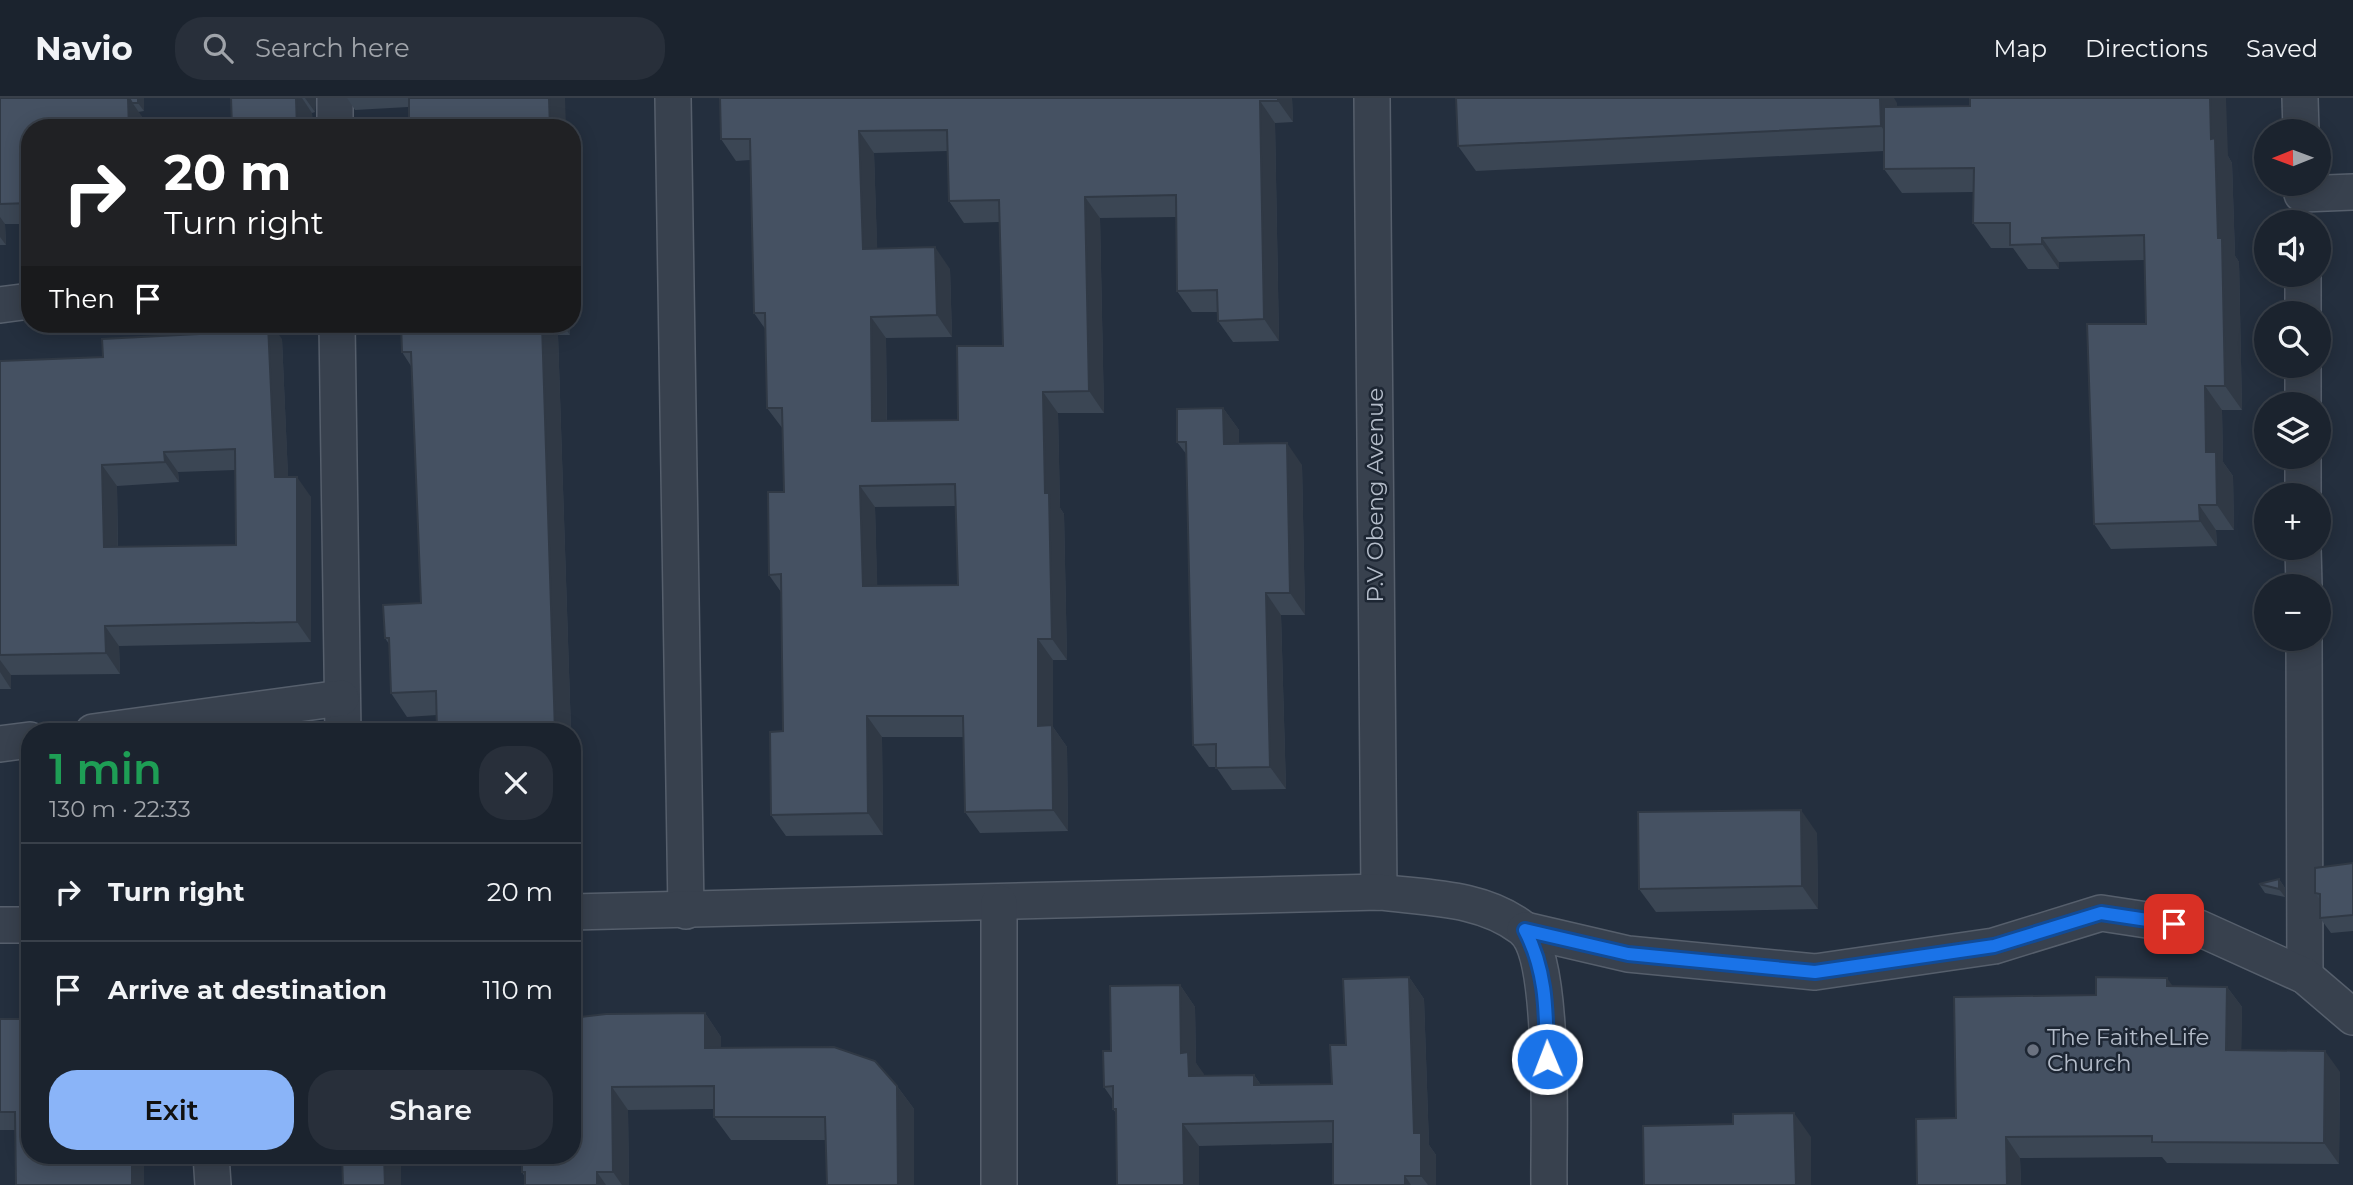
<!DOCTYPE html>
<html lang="en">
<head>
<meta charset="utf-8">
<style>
  body { margin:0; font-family:Montserrat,sans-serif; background:#282f3a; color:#f1f3f6; height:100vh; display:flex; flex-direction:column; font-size:26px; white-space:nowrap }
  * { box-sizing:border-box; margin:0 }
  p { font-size:23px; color:#a0a4aa }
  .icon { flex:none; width:38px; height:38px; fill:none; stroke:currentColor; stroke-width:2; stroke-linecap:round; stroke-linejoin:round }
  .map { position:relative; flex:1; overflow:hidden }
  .details { position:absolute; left:21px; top:625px; width:560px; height:441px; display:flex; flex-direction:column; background:#1b232e; border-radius:28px; box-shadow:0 4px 18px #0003,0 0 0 2px #39404a }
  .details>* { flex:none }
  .guide { position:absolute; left:21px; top:21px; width:560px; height:214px; border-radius:28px; box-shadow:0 4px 18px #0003,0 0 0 2px #39404a; background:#202124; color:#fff; overflow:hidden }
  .needle { width:46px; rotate:269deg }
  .controls { position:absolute; left:2254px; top:21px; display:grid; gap:14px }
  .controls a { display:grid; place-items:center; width:77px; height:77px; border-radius:50%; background:#1b232e; box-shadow:0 4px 18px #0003,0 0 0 2px #39404a; font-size:35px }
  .pin { position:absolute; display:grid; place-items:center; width:60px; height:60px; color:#fff; margin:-30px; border-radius:14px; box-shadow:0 4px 10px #0006 }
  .me { position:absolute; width:77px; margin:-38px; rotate:359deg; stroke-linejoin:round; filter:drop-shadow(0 0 5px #0008) }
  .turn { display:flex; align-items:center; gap:24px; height:147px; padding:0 28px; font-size:32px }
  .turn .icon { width:91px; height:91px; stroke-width:2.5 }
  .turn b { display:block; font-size:49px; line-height:60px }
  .then { display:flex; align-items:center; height:66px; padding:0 28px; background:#0003; gap:14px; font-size:26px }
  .round { display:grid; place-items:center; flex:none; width:74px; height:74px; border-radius:28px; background:#282f3a }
  .head { display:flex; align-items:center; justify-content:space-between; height:119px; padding:0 28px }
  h1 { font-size:42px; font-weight:600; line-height:52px; color:#1e9e55 }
  .action { display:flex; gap:14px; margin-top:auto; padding:14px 28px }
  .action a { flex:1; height:80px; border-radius:28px; background:#8ab4f8; color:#111; font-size:28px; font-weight:600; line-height:80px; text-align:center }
  .action a+a { background:#282f3a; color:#f1f3f6 }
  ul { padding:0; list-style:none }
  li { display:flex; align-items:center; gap:21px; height:98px; padding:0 28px; border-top:2px solid #39404a }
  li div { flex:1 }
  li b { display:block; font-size:26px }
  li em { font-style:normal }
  header { display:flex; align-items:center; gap:42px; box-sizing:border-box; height:98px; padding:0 35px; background:#1b232e; border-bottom:2px solid #39404a }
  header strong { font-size:33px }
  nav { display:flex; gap:38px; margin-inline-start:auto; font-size:24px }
  .search { width:490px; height:63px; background:#282f3a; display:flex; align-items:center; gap:18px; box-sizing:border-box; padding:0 24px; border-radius:28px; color:#a0a4aa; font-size:26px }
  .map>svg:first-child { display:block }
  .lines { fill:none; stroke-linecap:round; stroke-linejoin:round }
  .minor-casing { stroke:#565f6c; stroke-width:38 }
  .minor { stroke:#38414e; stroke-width:35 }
  .wall { fill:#3b4654; fill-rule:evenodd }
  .shaded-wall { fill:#303945 }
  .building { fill:#455162; stroke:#303945; stroke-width:2; fill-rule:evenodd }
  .route-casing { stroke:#114b97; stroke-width:18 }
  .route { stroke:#1a73e8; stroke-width:12 }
  .worship-dot { fill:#6b7280; stroke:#1d2633; stroke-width:2.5 }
  .labels { text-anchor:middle; stroke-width:5; stroke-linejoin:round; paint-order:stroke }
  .street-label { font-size:23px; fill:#b4bcc9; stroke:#1d2633 }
  .poi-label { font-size:23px; fill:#b4bcc9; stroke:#1d2633; text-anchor:start }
</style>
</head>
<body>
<header>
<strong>Navio</strong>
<div class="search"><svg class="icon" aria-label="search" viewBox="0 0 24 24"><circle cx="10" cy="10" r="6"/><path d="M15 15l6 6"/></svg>Search here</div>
<nav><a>Map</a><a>Directions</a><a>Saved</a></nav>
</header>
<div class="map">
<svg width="2353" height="1087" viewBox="0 0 2353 1087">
  <rect width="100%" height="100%" fill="#242f3e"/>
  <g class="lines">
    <defs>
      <g id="minor">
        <polyline points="335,0 335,30"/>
        <polyline points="673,0 686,813"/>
        <polyline points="1372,0 1379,794"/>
        <polyline points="2300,0 2301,33"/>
        <polyline points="2302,96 2353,94"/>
        <polyline points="2303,177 2303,215"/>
        <polyline points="0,207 30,203"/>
        <polyline points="337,226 343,634"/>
        <polyline points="2303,268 2303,306"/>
        <polyline points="2303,359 2303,397"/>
        <polyline points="2303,450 2304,488"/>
        <polyline points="2304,541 2305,878"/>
        <polyline points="93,634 341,600"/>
        <polyline points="0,646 30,642"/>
        <path d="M572 814 1379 794C1427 800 1482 799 1522 830 1557 857 1548 1039 1549 1087"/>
        <polyline points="0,827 30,827"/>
        <polyline points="1525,832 1628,856 1815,874 1994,848 2101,815 2199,830 2305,878 2353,919"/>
        <polyline points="211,1057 213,1087"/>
        <polyline points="999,1087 999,805"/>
      </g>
    </defs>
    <!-- minor casing -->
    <use href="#minor" class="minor-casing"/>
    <!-- minor -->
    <use href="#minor" class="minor"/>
  </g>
  <!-- wall -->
  <g class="wall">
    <polygon points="0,0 144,0 144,13 138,14 143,20 30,30 30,126 5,126 6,147 0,147"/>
    <polygon points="231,0 316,0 315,14 312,15 313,30 232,30"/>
    <polygon points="347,0 565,0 355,12"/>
    <path d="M720 0H1292L1293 24 1275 25 1279 243 1233 244 1218 223V214H1192L1177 193 1176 119 1100 120 1104 315H1058L1060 410 1064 416 1067 562H1053V629L1067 649 1068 733 980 735 965 714 963 639H882L883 737 786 738 771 717 783 633 781 494 769 477 784 394 783 331 767 310 766 232 754 215 750 62 736 63 721 41ZM948 53 949 103 964 125 999 124 1003 248 958 322 887 323 886 240 952 239 950 171 877 150 874 55ZM956 408 958 487 877 488 875 409Z"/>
    <polygon points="1897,5 1897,9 2228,58 2232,65 2235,158 2239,164 2242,312 2222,312 2223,364 2233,378 2234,432 2216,432 2217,448 2111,451 2094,426 2146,226 2145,162 2059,164 2059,171 2028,171 2013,150 1991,150 1973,125 1974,94 1902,95 1884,71 1884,53 1476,73 1458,48"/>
    <polygon points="401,226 569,226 570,237 558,237 571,634 437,634 437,617 407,619 391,595 389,546 385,540 421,505 411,268 402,254"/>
    <path d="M282 241 288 379 311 399V544L119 548 120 576 11 577V591H0V263L103 259ZM235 372 236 447 118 449 117 388 179 384 178 374Z"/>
    <polygon points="1223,310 1239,332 1239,346 1302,367 1305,517 1281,517 1286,691 1232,692 1216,669 1209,669 1193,647 1187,357 1177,344"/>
    <polygon points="1817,735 1818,811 1656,814 1639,791"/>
    <polygon points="2353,765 2353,833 2331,835 2320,820 2320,802 2315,795"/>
    <polygon points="2279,781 2285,790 2285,799 2265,795 2259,786"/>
    <polygon points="1409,879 1424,901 1429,1047 1436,1057 1436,1087 1333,1087 1333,1045 1199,1048 1116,1015 1113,1011 1113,1002 1104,989 1111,953 1180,887 1195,909 1196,965 1204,978 1254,977 1261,987 1332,986 1346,947"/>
    <polygon points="2173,888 2227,889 2242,909 2241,952 2340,974 2339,1066 2167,1065 2162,1059 2020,1060 2021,1087 1917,1087 1956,1020 2096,897"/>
    <polygon points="705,915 721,939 721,950 897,988 914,1011 826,1042 731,1042 714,1019 714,1011 628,1012 629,1087 525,1087 525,1079 522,1074 572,920"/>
    <polygon points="0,921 30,921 15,1032 0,1032"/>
  </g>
  <!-- shaded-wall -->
  <g class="shaded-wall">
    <polygon points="129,0 143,20 143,30 129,30"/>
    <polygon points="138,0 144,0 144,13 138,5"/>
    <polygon points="296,0 302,0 312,15 313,30 297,30"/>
    <polygon points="305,0 316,0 315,14"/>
    <polygon points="549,0 565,0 566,30 550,30"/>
    <polygon points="1278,0 1292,0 1293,24 1278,3"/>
    <polygon points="1880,0 1894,0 1897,5 1898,53 1881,28"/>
    <polygon points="2210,0 2226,0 2228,58 2232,65 2235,158 2239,164 2242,312 2225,288 2218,140 2211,41"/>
    <polygon points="1260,3 1275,25 1279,243 1264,221"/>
    <polygon points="859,33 874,55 878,172 863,151"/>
    <polygon points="1085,99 1100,120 1104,315 1089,293"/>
    <polygon points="0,119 5,126 6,147 0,139"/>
    <polygon points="2042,140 2059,164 2059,171 2042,146"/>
    <polygon points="935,149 950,171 952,239 937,217"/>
    <polygon points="871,219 886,240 887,345 872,323"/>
    <polygon points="268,226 271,226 282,241 289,399 275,379"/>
    <polygon points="542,226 550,226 558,237 571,634 555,634"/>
    <polygon points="562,226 569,226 570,237"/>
    <polygon points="2205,288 2222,312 2223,364 2233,378 2234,432 2217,407 2206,354"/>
    <polygon points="1043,294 1058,315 1060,410 1064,416 1067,562 1052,541 1045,395"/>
    <polygon points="1223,310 1239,332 1239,369 1224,346"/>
    <polygon points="1287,345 1302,367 1305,517 1290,495"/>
    <polygon points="164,354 178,374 179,384 165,364"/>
    <polygon points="102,367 117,388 118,469 104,449"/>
    <polygon points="297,379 311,399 311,544 297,524"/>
    <polygon points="860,388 875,409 878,510 863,488"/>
    <polygon points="2199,407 2216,432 2217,448 2200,423"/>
    <polygon points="1266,495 1281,517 1286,691 1270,669"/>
    <polygon points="105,528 119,548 120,576 106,555"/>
    <polygon points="1038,541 1053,562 1053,629 1067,649 1068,733 1053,712 1038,628"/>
    <polygon points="0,562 11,577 11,591 0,574"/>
    <polygon points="867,618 882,639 883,737 868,715"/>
    <polygon points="1801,712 1817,735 1818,811 1802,788"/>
    <polygon points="2279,781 2285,790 2285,799 2279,791"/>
    <polygon points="1409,879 1424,901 1429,1047 1436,1057 1436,1087 1428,1087 1421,1078 1414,1035"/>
    <polygon points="2167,880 2182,901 2167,888"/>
    <polygon points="1180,887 1195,909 1196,965 1204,976 1204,1000 1189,978 1181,955"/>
    <polygon points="2227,889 2242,909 2241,973 2226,952"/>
    <polygon points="705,915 721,939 721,973 705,950"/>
    <polygon points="2325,953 2340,974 2339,1066 2324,1045"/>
    <polygon points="1254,977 1269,999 1254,987"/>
    <polygon points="897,988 914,1011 914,1087 898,1087"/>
    <polygon points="612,989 628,1012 629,1087 622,1087 613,1074"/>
    <polygon points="1794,1015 1811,1039 1811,1087 1796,1087"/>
    <polygon points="1183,1026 1199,1048 1199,1087 1184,1087"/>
    <polygon points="2006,1039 2020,1060 2021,1087 2007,1087"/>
    <rect x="132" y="1057" width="12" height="30"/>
    <polygon points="384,1057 401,1057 401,1087 385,1087"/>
    <polygon points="597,1074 606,1087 597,1087"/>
    <polygon points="1405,1078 1411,1087 1405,1087"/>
  </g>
  <!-- building -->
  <g class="building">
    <polygon points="0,0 128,0 129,30 30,30 30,105 0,106"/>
    <polygon points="129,0 138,0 138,5 132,5"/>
    <polygon points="231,0 296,0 297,30 232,30"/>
    <polygon points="409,0 549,0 550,30 409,30"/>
    <path d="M720 0H1278V3H1260L1264 221 1218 223 1217 192 1177 193 1176 97 1085 99 1089 293 1043 294 1045 395H1049L1052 541H1038V628L1052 627 1053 712 965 714 963 618H867L868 715 771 717 770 634 783 633 782 560 781 476 769 477 768 394H784L782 310H767L765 215H754L750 41H721ZM947 32 949 103 999 102 1003 248H957L958 322 872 323 871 219 937 217 935 149 863 151 859 33ZM955 386 958 487 863 488 860 388Z"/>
    <polygon points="1456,0 1880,0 1881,28 1458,48"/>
    <polygon points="1970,0 2210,0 2211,41 2215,40 2218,140 2222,140 2225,288 2205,288 2206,354 2216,354 2217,407 2199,407 2200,423 2094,426 2087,226 2146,226 2144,137 2042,140 2042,146 2010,147 2010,125 1973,125 1974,70 1884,71 1884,9 1970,8"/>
    <path d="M197 226H268L275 379H297V524L105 528 106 555 0 557V263L103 259 102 241 198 236ZM235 351 236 447 104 449 102 367 165 364 164 354Z"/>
    <polygon points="401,226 542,226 555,634 437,634 436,593 391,595 389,540 385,540 383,507 421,505 411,254 402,254"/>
    <polygon points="1223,310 1224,346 1287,345 1290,495 1266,495 1270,669 1216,670 1216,646 1193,647 1186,344 1177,344 1177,311"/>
    <polygon points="1801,712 1802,788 1639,791 1638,714"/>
    <polygon points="2353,765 2353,817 2320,820 2320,796 2315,795 2315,770"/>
    <polygon points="2279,781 2279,791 2259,786"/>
    <polygon points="1409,879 1414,1035 1421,1035 1421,1078 1405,1078 1405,1087 1333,1087 1333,1023 1183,1026 1184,1087 1117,1087 1116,1011 1113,1011 1113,988 1104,989 1103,953 1111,953 1110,888 1180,887 1181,955 1188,954 1189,978 1254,977 1254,987 1332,986 1330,947 1346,947 1343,881"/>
    <polygon points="2096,879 2167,880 2167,888 2227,889 2226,952 2325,953 2324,1045 2152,1044 2152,1038 2006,1039 2007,1087 1917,1087 1916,1021 1956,1020 1954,899 2096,897"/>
    <polygon points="705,915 705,950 834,949 875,963 897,988 898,1087 827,1087 825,1019 714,1019 714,988 612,989 613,1074 597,1074 597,1087 525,1087 525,1074 522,1074 522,1057 572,1057 572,920 606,916"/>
    <polygon points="0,921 30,921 30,1057 132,1057 132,1087 16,1087 15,1014 0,1014"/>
    <polygon points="1794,1015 1796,1087 1644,1087 1643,1028 1733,1026 1733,1016"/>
    <polygon points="342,1057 384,1057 385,1087 343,1087"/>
  </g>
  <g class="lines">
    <defs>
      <path id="route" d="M1547 961C1546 915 1547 874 1525 832L1628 856 1815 874 1994 848 2101 815 2174 826"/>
    </defs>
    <!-- route casing -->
    <use href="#route" class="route-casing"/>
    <!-- route -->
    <use href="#route" class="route"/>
  </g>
  <!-- markers -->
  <circle class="worship-dot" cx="2033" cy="952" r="7"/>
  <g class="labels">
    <!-- street labels -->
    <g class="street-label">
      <text transform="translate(1375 397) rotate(-90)" y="8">P.V Obeng Avenue</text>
    </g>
    <!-- poi labels -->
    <g class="poi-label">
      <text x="2047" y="947">The FaitheLife<tspan x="2047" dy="26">Church</tspan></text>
    </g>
  </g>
</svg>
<div class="controls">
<a><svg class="needle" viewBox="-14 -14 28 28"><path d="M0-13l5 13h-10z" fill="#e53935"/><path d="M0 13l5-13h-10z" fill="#a0a4aa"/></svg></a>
<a><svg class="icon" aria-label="sound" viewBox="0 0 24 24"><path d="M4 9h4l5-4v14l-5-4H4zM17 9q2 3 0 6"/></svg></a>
<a><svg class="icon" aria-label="search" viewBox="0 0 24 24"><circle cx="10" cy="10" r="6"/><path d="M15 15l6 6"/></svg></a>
<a><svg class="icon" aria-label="layers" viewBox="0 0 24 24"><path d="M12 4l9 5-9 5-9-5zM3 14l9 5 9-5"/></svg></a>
<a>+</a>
<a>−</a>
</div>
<div class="pin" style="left:2174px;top:826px;background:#d93025"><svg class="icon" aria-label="arrive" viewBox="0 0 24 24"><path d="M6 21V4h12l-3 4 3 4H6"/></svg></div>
<svg class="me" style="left:1547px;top:961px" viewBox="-20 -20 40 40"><circle r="17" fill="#1a73e8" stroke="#fff" stroke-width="3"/><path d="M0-11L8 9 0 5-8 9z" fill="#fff"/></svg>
<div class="guide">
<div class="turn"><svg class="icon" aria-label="right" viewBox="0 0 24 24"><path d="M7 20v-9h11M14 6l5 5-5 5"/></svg><div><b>20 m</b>Turn right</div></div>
<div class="then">Then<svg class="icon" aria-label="arrive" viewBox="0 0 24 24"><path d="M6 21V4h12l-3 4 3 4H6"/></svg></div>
</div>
<section class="details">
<div class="head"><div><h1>1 min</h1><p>130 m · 22:33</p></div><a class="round"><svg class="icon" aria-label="close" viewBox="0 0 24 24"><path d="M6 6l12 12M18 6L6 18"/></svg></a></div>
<ul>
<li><svg class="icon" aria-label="right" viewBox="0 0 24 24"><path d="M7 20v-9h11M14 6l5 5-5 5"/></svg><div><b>Turn right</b></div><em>20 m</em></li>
<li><svg class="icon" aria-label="arrive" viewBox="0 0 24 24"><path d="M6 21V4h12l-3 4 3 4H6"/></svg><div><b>Arrive at destination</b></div><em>110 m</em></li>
</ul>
<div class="action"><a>Exit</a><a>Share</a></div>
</section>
</div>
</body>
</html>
